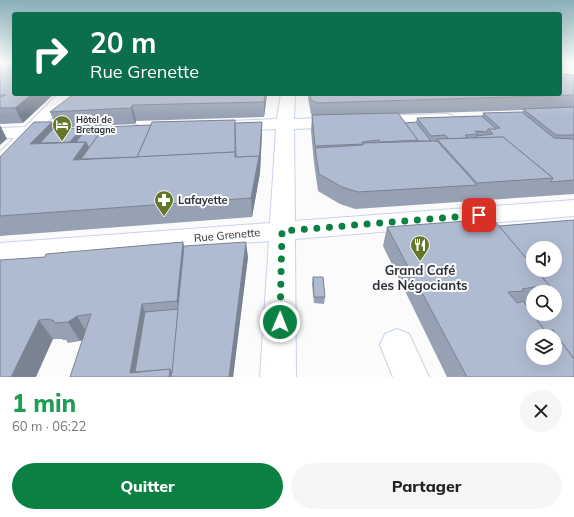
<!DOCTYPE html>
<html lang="fr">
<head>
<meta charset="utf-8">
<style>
  body { margin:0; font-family:Mulish,sans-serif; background:#f6f6f6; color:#222; height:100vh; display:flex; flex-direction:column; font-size:15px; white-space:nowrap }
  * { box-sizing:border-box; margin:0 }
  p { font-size:13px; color:#767676 }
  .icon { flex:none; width:22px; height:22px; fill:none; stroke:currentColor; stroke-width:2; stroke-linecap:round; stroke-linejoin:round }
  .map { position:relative; height:377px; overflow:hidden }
  .drawer { display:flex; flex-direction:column; background:#fff; flex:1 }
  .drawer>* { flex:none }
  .top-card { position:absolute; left:12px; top:12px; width:550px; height:84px; border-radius:4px; box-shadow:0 4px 16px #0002; background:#0b6e4f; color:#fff; overflow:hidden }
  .buttons { position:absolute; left:526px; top:241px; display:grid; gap:8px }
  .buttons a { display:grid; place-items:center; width:36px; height:36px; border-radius:50%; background:#fff; box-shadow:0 4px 16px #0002; font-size:20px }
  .pin { position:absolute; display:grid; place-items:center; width:34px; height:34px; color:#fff; margin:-17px; border-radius:8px; box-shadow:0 2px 6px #0006 }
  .me { position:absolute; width:44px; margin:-22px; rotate:1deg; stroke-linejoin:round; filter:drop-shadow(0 0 3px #0008) }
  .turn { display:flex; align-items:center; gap:14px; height:84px; padding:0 12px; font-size:18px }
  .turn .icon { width:52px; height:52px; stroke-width:2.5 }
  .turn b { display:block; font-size:28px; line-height:34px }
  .round { display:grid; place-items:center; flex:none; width:42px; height:42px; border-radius:21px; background:#f6f6f6 }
  .summary { display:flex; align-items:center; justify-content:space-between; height:68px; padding:0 12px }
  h1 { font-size:24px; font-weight:800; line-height:30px; color:#1e9e55 }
  .primary-button { display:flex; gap:8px; margin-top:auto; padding:8px 12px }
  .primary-button a { flex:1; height:46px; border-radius:24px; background:#0b8043; color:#fff; font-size:16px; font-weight:800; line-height:46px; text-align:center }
  .primary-button a+a { background:#f6f6f6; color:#222 }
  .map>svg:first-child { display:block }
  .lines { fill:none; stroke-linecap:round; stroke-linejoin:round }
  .minor-casing { stroke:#c7d3e9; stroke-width:2 }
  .minor { fill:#fff; fill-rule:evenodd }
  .wall { fill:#96a1b3; fill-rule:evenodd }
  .shaded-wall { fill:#7a8392 }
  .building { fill:#afbbd0; stroke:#7a8392; fill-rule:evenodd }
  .route { stroke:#0b8043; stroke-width:7; stroke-dasharray:0 12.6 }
  .labels { text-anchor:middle; stroke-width:4; stroke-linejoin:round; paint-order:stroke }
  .far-poi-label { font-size:9px; font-weight:bold; fill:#2d323a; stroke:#fbfbfb; text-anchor:start }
  .poi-label { font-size:11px; font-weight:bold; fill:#2d323a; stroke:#fbfbfb; text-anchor:start }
  .street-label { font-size:11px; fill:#2d323a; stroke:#fbfbfb }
  .near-poi-label { font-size:13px; font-weight:bold; fill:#2d323a; stroke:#fbfbfb }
</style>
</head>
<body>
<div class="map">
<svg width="574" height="377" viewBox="0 0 574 377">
  <rect width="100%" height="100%" fill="#fbfbfb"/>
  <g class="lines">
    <defs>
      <g id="minor">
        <polygon points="563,63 574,63 574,70"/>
        <polygon points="58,94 73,94 44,126 131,124 137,125 140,129 137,133 131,134 34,137 7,167 0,169 0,152 14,138 0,138 0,128 25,127"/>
        <polygon points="281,94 295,94 294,119 341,117 347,118 349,122 347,126 341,127 294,129 295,221 574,200 574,216 295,239 296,377 260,377 269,241 0,263 0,243 270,223 276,129 231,131 225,130 222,126 225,122 231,121 277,119"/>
        <polygon points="447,114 453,116 455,119 453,122 373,126 367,125 365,121 367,117 373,116"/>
        <polygon points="397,329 409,334 429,377 393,377 380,345 385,334"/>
      </g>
    </defs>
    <!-- minor casing -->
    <use href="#minor" class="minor-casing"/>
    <!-- minor -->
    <use href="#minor" class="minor"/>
  </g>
  <!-- wall -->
  <g class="wall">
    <polygon points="0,63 23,123 0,124"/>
    <path d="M560 63H566L561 74 574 75V194L355 209 340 204 318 191 314 163 311 131 312 115H313L311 114 308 98V94H560ZM523 110 522 112 483 113 482 116 417 118 416 122 405 123 399 114Z"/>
    <polygon points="267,94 264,117 136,121 135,124 57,128 50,112"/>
    <polygon points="52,122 55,129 84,132 235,123 262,122 262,132 260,173 252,217 0,236 0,157"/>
    <path d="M574 220V377H447L383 246 387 227 499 226ZM533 292H555V314H533Z"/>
    <polygon points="183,242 184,246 248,257 233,377 82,340 80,341 68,343 66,340 63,340 62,339 53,339 0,377 45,257"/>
    <polygon points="313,277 325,297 324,304 314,303 312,284"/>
  </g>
  <!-- shaded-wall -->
  <g class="shaded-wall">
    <polygon points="563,63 566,63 561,74 560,75 560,71"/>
    <polygon points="32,94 54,94 23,123 15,108"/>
    <polygon points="265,94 267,94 264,117 264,102"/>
    <polygon points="132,105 136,121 135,124 131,108"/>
    <polygon points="52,122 58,138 48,150 30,144"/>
    <polygon points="262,122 262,132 260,173 259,162"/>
    <polygon points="0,125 7,139 0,145"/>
    <polygon points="82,128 86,137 64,149"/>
    <polygon points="86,142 90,153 88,166 73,160"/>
    <polygon points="259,156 260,173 252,217 251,198"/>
    <polygon points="183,242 187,262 178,377 169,377 179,309 177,301"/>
    <polygon points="246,242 248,257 233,377 229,377"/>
    <polygon points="142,304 150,324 142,377 130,373"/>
    <polygon points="77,316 89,336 80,341 68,322"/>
    <polygon points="39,320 53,339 36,377 11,377"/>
  </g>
  <!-- building -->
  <g class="building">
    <polygon points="0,63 14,63 14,68 9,71 14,71 14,94 32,94 15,108 0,108 0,97 2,97 6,95 0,95"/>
    <polygon points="560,74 574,75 574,95 317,103 311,100 310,94 560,94"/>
    <polygon points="74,94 265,94 264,102 132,105 131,108 50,112"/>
    <polygon points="574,107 574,135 556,135 523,109"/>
    <polygon points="522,112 554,138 574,139 574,180 551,182 553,178 503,137 478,138 476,136 493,134 488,129 500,128 483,113"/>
    <polygon points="398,113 418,140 380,142 379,140 362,142 363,144 315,146 312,115"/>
    <polygon points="482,116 496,129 488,129 487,132 475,131 478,134 465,135 467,137 465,138 466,138 449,139 445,135 431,136 417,118"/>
    <polygon points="235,120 235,156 235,152 137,157 152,122"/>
    <polygon points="34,122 52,122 30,144 86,142 73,160 235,152 235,157 259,156 251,198 0,216 0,157"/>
    <polygon points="262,122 259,162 259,156 236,157 235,123"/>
    <polygon points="416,122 431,141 417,141 418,140 405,123"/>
    <polygon points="151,125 137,157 81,159 104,127"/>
    <polygon points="82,128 70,142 40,143 53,129"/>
    <polygon points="101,131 89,148 86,142 76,142 84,132"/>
    <polygon points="503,137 553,178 477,183 437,139"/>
    <polygon points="437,141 477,185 358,192 342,187 319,174 315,148 363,145 363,143"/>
    <path d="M493 219 533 266V270H536L555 292H545L541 286 522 289 524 291 508 292 517 303 523 301 546 332 553 330 574 359V377H467L387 227ZM533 336H555V358H533Z"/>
    <polygon points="574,220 574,359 553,330 546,332 527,307 533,306 533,314 555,314 555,292 536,270 555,270 555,248 533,248 533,266 499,226"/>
    <polygon points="183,242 177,301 142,304 130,373 170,369 169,377 70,377 91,314 77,316 68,322 55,323 53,320 50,320 50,319 39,320 11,377 0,377 0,260 45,257 46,254"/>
    <polygon points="246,242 229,377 171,377 184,246"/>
    <polygon points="313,277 323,277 325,297 314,297"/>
    <polygon points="178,309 172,373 170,369 135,372 145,312"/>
  </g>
  <!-- sky -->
  <linearGradient id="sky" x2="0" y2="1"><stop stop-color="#88b0b7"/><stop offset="0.54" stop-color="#fdfdfd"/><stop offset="1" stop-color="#fdfdfd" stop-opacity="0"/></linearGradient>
  <rect width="574" height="116" fill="url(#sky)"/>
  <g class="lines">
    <!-- route -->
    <polyline class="route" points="280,322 282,231 479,215"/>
  </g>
  <!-- icons -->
  <defs>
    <symbol id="hotel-pin" viewBox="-11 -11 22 30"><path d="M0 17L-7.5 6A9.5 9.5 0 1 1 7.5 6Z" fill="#627828" stroke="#fbfbfb"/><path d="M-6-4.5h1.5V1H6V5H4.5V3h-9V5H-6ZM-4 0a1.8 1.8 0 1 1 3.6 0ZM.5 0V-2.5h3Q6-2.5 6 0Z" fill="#fff"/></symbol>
    <symbol id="pharmacy-pin" viewBox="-11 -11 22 30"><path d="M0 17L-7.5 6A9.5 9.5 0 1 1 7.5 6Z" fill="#627828" stroke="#fbfbfb"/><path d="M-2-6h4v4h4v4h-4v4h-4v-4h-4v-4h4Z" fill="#fff"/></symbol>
    <symbol id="restaurant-pin" viewBox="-11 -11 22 30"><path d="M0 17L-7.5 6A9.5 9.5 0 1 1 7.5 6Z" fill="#627828" stroke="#fbfbfb"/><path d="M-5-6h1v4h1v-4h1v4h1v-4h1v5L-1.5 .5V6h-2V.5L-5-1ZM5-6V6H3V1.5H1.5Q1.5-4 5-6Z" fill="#fff"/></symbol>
  </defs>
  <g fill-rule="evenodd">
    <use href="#hotel-pin" x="51" y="114" width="22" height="30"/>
    <use href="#pharmacy-pin" x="153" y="189" width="22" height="30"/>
    <use href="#restaurant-pin" x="409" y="234" width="22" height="30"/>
  </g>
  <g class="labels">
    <!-- far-poi labels -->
    <g class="far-poi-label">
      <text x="76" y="123">Hôtel de<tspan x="76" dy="10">Bretagne</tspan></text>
    </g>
    <!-- poi labels -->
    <g class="poi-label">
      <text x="178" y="204">Lafayette</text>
    </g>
    <!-- street labels -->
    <g class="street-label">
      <text transform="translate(227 235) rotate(-5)" y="4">Rue Grenette</text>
    </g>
    <!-- near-poi labels -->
    <g class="near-poi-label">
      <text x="420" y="275">Grand Café<tspan x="420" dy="15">des Négociants</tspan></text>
    </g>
  </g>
</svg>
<div class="buttons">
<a><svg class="icon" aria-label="sound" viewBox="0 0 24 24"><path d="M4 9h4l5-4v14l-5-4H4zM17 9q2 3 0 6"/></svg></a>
<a><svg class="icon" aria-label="search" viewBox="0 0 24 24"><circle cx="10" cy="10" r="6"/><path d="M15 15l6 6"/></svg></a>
<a><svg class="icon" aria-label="layers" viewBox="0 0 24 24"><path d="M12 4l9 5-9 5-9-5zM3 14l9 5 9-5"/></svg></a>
</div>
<div class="pin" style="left:479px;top:215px;background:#d93025"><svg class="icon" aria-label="arrive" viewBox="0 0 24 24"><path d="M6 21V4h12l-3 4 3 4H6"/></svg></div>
<svg class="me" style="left:280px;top:322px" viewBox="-20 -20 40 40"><circle r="17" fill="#0b8043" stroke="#fff" stroke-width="3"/><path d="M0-11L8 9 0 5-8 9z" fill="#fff"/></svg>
<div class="top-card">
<div class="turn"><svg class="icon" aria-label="right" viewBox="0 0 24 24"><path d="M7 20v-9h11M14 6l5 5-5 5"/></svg><div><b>20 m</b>Rue Grenette</div></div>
</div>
</div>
<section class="drawer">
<div class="summary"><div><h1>1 min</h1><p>60 m · 06:22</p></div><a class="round"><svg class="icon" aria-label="close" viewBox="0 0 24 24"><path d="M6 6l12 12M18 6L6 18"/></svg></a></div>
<div class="primary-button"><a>Quitter</a><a>Partager</a></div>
</section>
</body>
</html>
